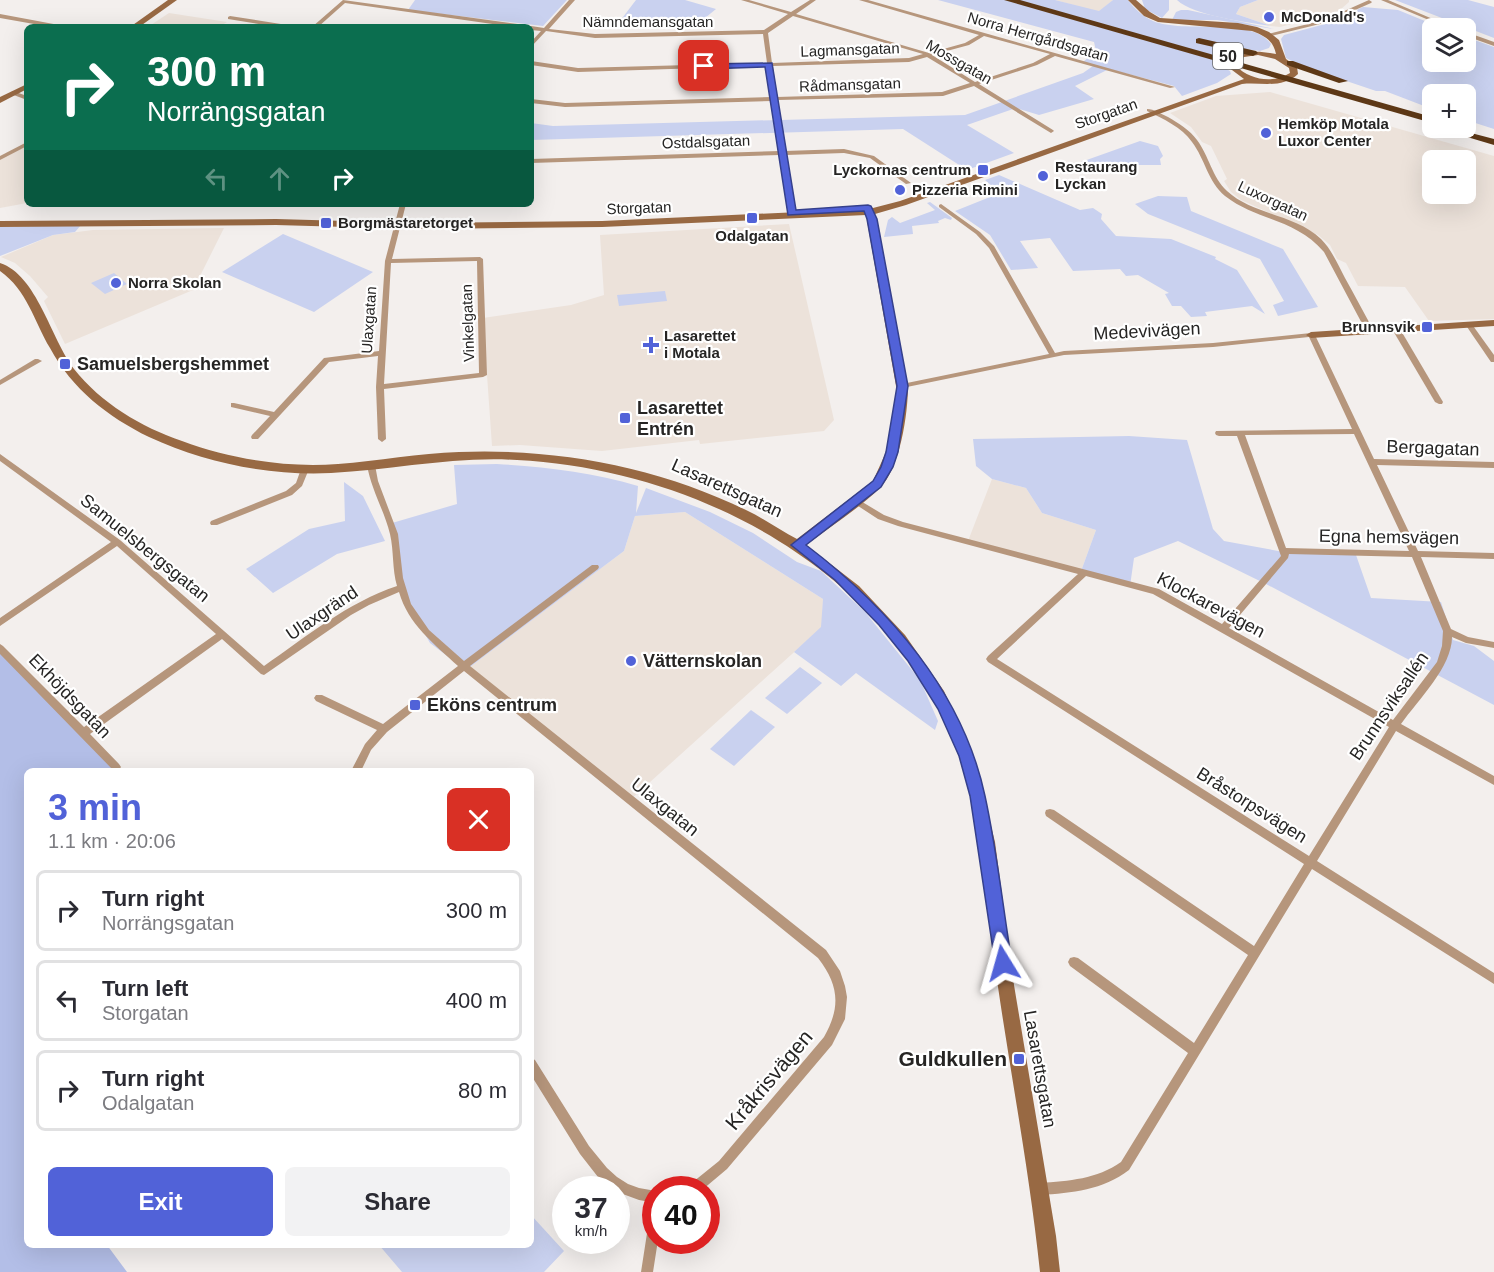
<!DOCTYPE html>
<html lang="en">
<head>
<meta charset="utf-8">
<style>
  body { margin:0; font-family:Helvetica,sans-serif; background:#f2f2f3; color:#2b2b33; height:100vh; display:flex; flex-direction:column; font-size:22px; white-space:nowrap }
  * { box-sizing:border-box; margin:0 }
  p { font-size:20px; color:#7c7c81 }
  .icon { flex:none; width:33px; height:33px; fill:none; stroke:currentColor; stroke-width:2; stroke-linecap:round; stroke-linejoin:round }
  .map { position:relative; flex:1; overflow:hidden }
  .sheet { position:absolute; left:24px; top:768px; width:510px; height:480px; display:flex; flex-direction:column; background:#fff; border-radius:9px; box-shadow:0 6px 24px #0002 }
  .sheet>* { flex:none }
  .banner { position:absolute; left:24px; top:24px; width:510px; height:183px; border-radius:9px; box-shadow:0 6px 24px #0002; background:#0b6e4f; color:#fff; overflow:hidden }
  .tools { position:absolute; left:1422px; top:18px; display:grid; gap:12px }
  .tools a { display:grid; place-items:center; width:54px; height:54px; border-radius:9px; background:#fff; box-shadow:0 6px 24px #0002; font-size:30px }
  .speed { position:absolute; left:552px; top:1176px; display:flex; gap:12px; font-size:30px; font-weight:700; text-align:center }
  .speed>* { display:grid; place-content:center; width:78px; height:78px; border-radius:50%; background:#fff; box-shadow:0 6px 24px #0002; line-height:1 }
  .speed small { font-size:15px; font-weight:400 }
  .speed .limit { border:9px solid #d22; background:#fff; color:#111 }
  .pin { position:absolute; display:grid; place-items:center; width:51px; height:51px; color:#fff; margin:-26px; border-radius:12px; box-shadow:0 3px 9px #0006 }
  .me { position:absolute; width:66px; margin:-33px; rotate:352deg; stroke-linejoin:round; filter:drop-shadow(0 0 4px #0008) }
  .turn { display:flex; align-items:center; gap:21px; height:126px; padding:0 24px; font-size:27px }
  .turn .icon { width:78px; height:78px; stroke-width:2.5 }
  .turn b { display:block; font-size:42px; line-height:51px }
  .lanes { display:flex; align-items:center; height:57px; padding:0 24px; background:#0003; justify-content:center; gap:30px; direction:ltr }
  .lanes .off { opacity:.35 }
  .round { display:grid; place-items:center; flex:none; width:63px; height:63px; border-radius:9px; background:#f2f2f3 }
  .head { display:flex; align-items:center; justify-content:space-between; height:102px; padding:0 24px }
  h1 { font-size:36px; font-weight:700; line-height:45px; color:#5162d8 }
  .primary-button { display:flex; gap:12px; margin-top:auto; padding:12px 24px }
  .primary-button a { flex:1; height:69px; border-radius:9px; background:#5162d8; color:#fff; font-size:24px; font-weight:700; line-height:69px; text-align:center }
  .primary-button a+a { background:#f2f2f3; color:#2b2b33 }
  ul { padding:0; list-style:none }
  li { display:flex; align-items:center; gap:18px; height:81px; margin:0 12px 9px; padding:0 12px; border:3px solid #e1e1e2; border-radius:9px }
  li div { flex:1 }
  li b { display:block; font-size:22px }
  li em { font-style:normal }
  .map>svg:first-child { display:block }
  .built { fill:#ece2da; fill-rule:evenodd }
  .green { fill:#c9d1ef }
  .forest { fill:#b3bee7 }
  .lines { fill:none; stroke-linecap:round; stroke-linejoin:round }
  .street { fill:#b6967c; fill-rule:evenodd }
  .secondary { fill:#986943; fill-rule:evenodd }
  .highway { fill:#5d3816; fill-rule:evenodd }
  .route { fill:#5162d8; stroke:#35408c; stroke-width:1.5 }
  .poi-dot { fill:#5162d8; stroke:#fff; stroke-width:2 }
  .labels { text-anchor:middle; stroke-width:4.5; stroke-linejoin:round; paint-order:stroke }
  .far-poi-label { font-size:15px; font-weight:bold; fill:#262524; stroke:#fff; text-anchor:start }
  .far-street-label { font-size:15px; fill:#262524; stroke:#fff }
  .shield { fill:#fff; stroke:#676666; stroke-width:1.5 }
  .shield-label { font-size:16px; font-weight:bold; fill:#262524 }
  .street-label { font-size:18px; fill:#262524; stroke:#fff }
  .poi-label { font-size:18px; font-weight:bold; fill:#262524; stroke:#fff; text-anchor:start }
  .near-poi-label { font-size:21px; font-weight:bold; fill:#262524; stroke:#fff; text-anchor:end }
  .near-street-label { font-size:21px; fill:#262524; stroke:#fff }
</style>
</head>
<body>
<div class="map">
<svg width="1494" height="1272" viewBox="0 0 1494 1272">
  <rect width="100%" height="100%" fill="#f3efed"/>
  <!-- built -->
  <g class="built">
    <polygon points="1055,0 1113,0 1099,12"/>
    <polygon points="1258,0 1349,0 1349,2 1340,10 1328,15 1280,27 1271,26 1236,14 1240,7"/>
    <polygon points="169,13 227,22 219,27 148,27"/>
    <path d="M1270 92 1494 156V319L1429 321 1405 287 1358 286 1346 263 1337 259 1330 245 1318 235 1241 200 1231 192 1224 181 1227 179 1211 146 1202 142 1191 127 1170 113 1216 96ZM1466 160V194H1432V160Z"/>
    <polygon points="27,146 27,203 0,208 0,159"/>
    <polygon points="789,224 834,420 824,431 700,444 699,440 602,451 520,445 492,446 483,318 571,305 604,295 600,235"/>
    <polygon points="224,228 193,290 65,344 44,301 48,297 30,276 15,263 1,257 53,235 93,230"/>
    <polygon points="992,479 1026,488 1042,513 1096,530 1080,574 968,541"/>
    <polygon points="685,512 823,599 822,627 629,801 466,670 624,551 635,516"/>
  </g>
  <!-- green -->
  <g class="green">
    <polygon points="415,0 567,0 543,26 408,10"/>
    <polygon points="636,0 685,0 716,9 705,18 620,21"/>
    <path d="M938 0H1055L1099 11 1113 0H1128C1135 9 1142 16 1153 21 1184 34 1252 16 1271 44L1269 48 1260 51 1236 48 1221 66 1230 71 1231 74 1217 83 1182 96 1174 86 1109 69 1075 86 1094 99 1039 115 1016 108 967 125 1014 153 967 170 903 129 531 140V123L553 126 965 115 1083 73 1093 66 1083 62 1096 51 1094 42Z"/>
    <polygon points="1142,0 1169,0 1169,10 1162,18 1145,9"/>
    <path d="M1177 0H1258L1240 7 1236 14 1271 26C1247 22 1194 16 1177 0Z"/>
    <polygon points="1395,0 1468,0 1494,7 1494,38"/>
    <polygon points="1363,7 1398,10 1442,28 1432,28 1432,62 1466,62 1466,37 1494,47 1494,129 1466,120 1466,94 1432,94 1432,109 1385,91 1376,91 1302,66 1286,58 1281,39 1284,35 1329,23"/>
    <polygon points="1181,10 1188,10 1274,29 1217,20 1172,20 1176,12"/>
    <polygon points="1140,141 1158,146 1163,156 1160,159 1161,165 1130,165 1105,171 1081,162"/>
    <polygon points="999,175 1080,210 1093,208 1102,214 1101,219 1116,236 1171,239 1216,257 1215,259 1237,270 1265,314 1252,306 1205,312 1207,316 1191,317 1181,306 1172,306 1165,294 1169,293 1138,275 1126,276 1120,269 1073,271 1050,238 1020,241 1038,268 1011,270 990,235 955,211 1000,193 985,180"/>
    <polygon points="1158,196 1187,197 1191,211 1283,249 1318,307 1278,316 1273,305 1284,301 1260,259 1148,214 1135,204"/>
    <polygon points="930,202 952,218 951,220 945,218 938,221 939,223 912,226 913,234 884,237 888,220 892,217 900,223 935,210 927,203"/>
    <polygon points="81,225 75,232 53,235 0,256 0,227"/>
    <polygon points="283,234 373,272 314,312 222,272"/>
    <polygon points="114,273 127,284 105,294 91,283"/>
    <polygon points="665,291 667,301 619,306 617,295"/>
    <polygon points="1129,436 1187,440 1213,529 1224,541 1289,553 1356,555 1371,598 1441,602 1453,640 1474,646 1494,661 1494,705 1266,584 1178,541 1134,558 1130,586 1080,574 1096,530 1042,513 1026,488 992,479 976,466 973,439"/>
    <path d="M497 464C545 467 592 472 638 486L636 513 646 488 710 512 753 533 797 562 821 571 865 612 920 680 938 721 935 730 856 673 841 686 794 652 821 627 823 599 685 512 635 516 624 551 466 670 430 643 398 587 392 523 457 504 454 465Z"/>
    <polygon points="344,482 363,496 385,541 337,554 273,593 246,569 309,529 345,521"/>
    <polygon points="800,667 822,683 787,714 765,698"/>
    <polygon points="751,710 775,727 734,766 710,749"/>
    <polygon points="531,1215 564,1251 544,1272 402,1272 379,1245 531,1245"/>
  </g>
  <!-- forest -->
  <polygon class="forest" points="0,650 117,771 27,771 27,1245 107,1245 127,1272 0,1272"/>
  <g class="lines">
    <!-- street -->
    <g class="street">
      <polygon points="343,0 525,25 528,27 514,27 345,3 318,27 312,27"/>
      <path d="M569 0H575L549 29 595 34 764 30 788 14 741 0H749L791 12 810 0H816L796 14 929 53 965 43 979 35 859 0H868L1175 87 1170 88 1055 56 1037 65 979 84 1053 130 1054 131 1051 133 974 86 943 96 778 100 785 151 844 149 874 156 911 183 906 184 870 158 844 153 786 155 795 216 792 218 789 216 780 155 531 163V159L780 151 772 101 565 107 531 103V99L565 103 772 97 767 66 578 72 531 65V61L578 68 767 63 763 34 595 38 546 31 531 47V42L541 31 531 30V27H529L531 26 544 28ZM793 16 923 54 909 58 772 63 768 33ZM984 36 1050 54 1033 63 975 82 932 55 969 45ZM927 57 970 83 942 92 777 97 773 66 909 62Z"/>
      <polygon points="1369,0 1372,2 1371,3 1328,22 1267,37 1264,35 1324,20"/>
      <polygon points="1381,0 1388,0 1454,28 1448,28"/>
      <polygon points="0,14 59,25 62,27 51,27 0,18"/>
      <polygon points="230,16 287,25 290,27 277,27 228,19 228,17"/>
      <polygon points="1466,32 1494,42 1494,46 1466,36"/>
      <polygon points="13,91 27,96 27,100 11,94 10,93"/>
      <path d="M1147 109C1154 109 1161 114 1168 117 1178 123 1190 130 1197 140 1209 156 1212 177 1227 191 1253 215 1295 214 1321 239 1332 250 1338 265 1345 278 1355 296 1364 313 1374 331L1373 333H1370L1366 331 1324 252C1295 218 1257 221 1225 196 1208 182 1205 159 1192 142 1182 127 1163 119 1147 111Z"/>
      <polygon points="27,142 27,146 0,160 0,156"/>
      <path d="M400 204H406L392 259 480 257 483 259 487 375 483 377 384 389 386 439 382 442 378 439 376 387 378 356 329 362 258 439H252L251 437 252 435 270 416 231 407V403H234L274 412 324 358 379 351 385 261ZM477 261 479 373 384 384 391 263Z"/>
      <path d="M941 204 980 232 994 246 1055 353 1064 351 1213 343 1311 333 1315 335 1374 459 1494 462V468L1377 465 1418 551 1494 553V559L1421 557 1451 629 1468 637 1494 642V648L1466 643 1452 637C1452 667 1418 700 1401 724L1494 776V785L1396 731 1317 861 1494 973V984L1312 869 1129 1170C1103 1190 1072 1193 1040 1195L1036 1193 1034 1189 1036 1185 1040 1183C1069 1181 1097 1179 1121 1162L1188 1053 1070 966 1068 962 1070 958 1074 957 1078 958 1194 1043 1248 955 1046 816 1045 813 1046 810 1050 809 1054 810 1254 946 1304 864 988 662 986 659 988 656 1078 574 898 526 878 519 852 502 856 499 859 500 884 515 903 522 1159 589 1222 624 1281 556 1237 436H1219L1216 435 1215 433 1216 431 1352 429 1309 337 1213 347 1064 355 902 388H899V384H902L1049 354 989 248 976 234 939 207V205ZM1354 434 1409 551 1286 548 1245 435ZM1289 554 1412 557 1443 631 1442 646 1437 662 1393 720 1229 628 1288 558ZM1086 576 1153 594 1389 727 1309 856 997 659Z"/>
      <polygon points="1469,322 1471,323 1494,355 1494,362 1491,362 1465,324"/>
      <polygon points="1394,327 1398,327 1400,329 1443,402 1442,404 1439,404 1435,402 1392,329"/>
      <polygon points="35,359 38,359 42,361 0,385 0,380"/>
      <path d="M0 454 120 540 264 666C307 636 347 603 397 586 392 569 394 551 390 534 384 510 371 489 367 465L368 463H374L375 465 378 481 398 534 403 578 411 604 429 630 464 661 592 565H598L599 567 598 569 470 666 826 950 840 971 845 986 847 997 845 1019 832 1045 727 1169 702 1190H686L688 1186 719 1161 824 1037C841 1007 839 985 818 958L464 671 387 732 371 750 361 771H351L365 744 377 730 316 701 314 698 316 695H322L383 724 458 666C434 644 408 624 399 592L369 605 351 615 264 675 261 674 222 639 90 734 119 764 121 767 119 770H113L0 654V644L3 646 84 727 216 634 117 546 0 626V618L111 542 0 461Z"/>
      <polygon points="305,466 309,469 302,486 292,495 217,525 211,525 210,523 211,521 286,491 296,483 301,469"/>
      <polygon points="531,1058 535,1060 589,1146 607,1168 617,1177 628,1184 639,1188 656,1191 656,1203 639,1200 620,1193 608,1186 598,1177 580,1154 531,1075"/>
      <polygon points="656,1208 656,1240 658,1240 653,1272 641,1272 650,1214 652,1210"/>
    </g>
    <!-- secondary -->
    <g class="secondary">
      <polygon points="168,0 177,0 139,27 130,27"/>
      <path d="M1128 0H1136L1150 12 1160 18 1238 23 1257 27 1269 32 1279 40 1286 59 1297 67 1298 74C1282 89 1262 82 1242 84L906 205 875 214 908 386C908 414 900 468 880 488 858 509 830 527 806 545L859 586 905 635 944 691 974 758 995 842 1014 985 1056 1236 1060 1272H1040C1030 1176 1012 1082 998 987 987 912 986 833 961 761 896 576 705 470 517 460 454 456 393 470 331 473 270 476 205 463 149 437 108 417 72 389 50 348 34 321 27 290 0 271V263C37 275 51 339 74 369 101 403 141 427 182 441 231 459 285 468 338 464 378 461 419 453 459 452 557 448 658 467 746 510 763 518 780 530 797 539L873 481 886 452 896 402V386L866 215 602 227 418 229 276 225 0 227V221L276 219 418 223 602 221 864 209 865 206 868 205 873 208 900 201 1244 79 1228 67 1229 59C1245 50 1258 51 1276 54 1273 40 1265 36 1252 31L1158 22 1144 16ZM1258 55 1275 59 1289 68 1290 73C1273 84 1250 80 1236 66V62L1244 57Z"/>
      <polygon points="27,84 27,89 0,103 0,97"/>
      <polygon points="1494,320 1494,326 1311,338 1306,335 1311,332"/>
    </g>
    <!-- highway -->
    <g class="highway">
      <polygon points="1004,0 1020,0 1432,117 1432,123"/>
      <polygon points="1199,38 1256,51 1258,53 1253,56 1196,43 1196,39"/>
      <polygon points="1287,61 1293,61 1348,81 1339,83 1287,65"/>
      <polygon points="1437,128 1452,128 1494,139 1494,145"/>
    </g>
  </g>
  <!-- route -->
  <path class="route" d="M772 63 796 210 868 205 871 206 877 219 908 386 898 452 893 467 881 487 806 545C889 608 963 692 985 796 997 851 1003 908 1012 963L1009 969 1003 971 997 969 995 963 970 796 959 756 938 709 908 661 879 625 835 580 791 545 873 481 881 467 886 452 897 386 867 219 864 211 788 215 765 67 704 69 700 66 704 64Z"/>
  <!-- markers -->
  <g class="poi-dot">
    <circle cx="1269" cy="17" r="6"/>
    <circle cx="1266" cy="133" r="6"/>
    <rect x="977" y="164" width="12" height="12" rx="3"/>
    <circle cx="1043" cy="176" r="6"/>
    <circle cx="900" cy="190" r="6"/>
    <rect x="746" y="212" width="12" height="12" rx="3"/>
    <rect x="320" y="217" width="12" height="12" rx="3"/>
    <circle cx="116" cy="283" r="6"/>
    <rect x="1421" y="321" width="12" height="12" rx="3"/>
    <path d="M648 336h6v6h6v6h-6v6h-6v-6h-6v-6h6z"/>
    <rect x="59" y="358" width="12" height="12" rx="3"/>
    <rect x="619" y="412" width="12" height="12" rx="3"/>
    <circle cx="631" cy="661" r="6"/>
    <rect x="409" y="699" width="12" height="12" rx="3"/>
    <rect x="1013" y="1053" width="12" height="12" rx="3"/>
  </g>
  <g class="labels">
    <!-- far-poi labels -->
    <g class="far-poi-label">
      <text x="1281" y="22">McDonald's</text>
      <text x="1278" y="129">Hemköp Motala<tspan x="1278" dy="17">Luxor Center</tspan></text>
      <text x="1055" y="172">Restaurang<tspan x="1055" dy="17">Lyckan</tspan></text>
      <text x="971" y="175" text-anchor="end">Lyckornas centrum</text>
      <text x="912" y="195">Pizzeria Rimini</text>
      <text x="338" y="228">Borgmästaretorget</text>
      <text x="752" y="241" text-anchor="middle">Odalgatan</text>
      <text x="128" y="288">Norra Skolan</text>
      <text x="1415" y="332" text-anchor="end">Brunnsvik</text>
      <text x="664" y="341">Lasarettet<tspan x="664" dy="17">i Motala</tspan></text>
    </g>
    <!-- far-street labels -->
    <g class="far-street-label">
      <text x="648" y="27">Nämndemansgatan</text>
      <text transform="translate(1038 37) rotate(16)" y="5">Norra Herrgårdsgatan</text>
      <text transform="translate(850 50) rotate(-2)" y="5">Lagmansgatan</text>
      <text transform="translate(959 62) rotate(30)" y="5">Mossgatan</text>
      <text transform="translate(850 85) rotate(-2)" y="5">Rådmansgatan</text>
      <text transform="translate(1106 114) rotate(-19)" y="5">Storgatan</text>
      <text transform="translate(706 142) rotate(-2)" y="5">Ostdalsgatan</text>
      <text transform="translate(1273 201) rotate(25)" y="5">Luxorgatan</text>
      <text transform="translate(639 208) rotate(-2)" y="5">Storgatan</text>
      <text transform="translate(369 320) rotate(-86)" y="5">Ulaxgatan</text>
      <text transform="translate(468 323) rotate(-92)" y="5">Vinkelgatan</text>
    </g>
    <!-- shield labels -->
    <rect class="shield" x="1213" y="43" width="30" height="26" rx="4.5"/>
    <g class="shield-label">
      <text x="1228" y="62">50</text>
    </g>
    <!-- street labels -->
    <g class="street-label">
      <text transform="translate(1147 331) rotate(-3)" y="6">Medevivägen</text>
      <text transform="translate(1433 448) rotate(2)" y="6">Bergagatan</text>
      <text transform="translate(727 488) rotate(24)" y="6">Lasarettsgatan</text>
      <text transform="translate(1389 537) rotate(1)" y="6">Egna hemsvägen</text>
      <text transform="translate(145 548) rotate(39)" y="6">Samuelsbergsgatan</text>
      <text transform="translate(1211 605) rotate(28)" y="6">Klockarevägen</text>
      <text transform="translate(322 613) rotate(-34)" y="6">Ulaxgränd</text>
      <text transform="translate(70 696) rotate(46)" y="6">Ekhöjdsgatan</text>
      <text transform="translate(1389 706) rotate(-56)" y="6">Brunnsviksallén</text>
      <text transform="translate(1252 805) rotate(32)" y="6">Bråstorpsvägen</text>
      <text transform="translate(665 807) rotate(39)" y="6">Ulaxgatan</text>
      <text transform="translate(1040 1069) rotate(80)" y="6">Lasarettsgatan</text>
    </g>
    <!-- poi labels -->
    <g class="poi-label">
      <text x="77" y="370">Samuelsbergshemmet</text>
      <text x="637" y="414">Lasarettet<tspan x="637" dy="21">Entrén</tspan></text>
      <text x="643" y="667">Vätternskolan</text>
      <text x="427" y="711">Eköns centrum</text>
    </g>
    <!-- near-poi labels -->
    <g class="near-poi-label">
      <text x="1007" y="1066">Guldkullen</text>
    </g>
    <!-- near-street labels -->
    <g class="near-street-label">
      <text transform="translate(769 1080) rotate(-50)" y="7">Kråkrisvägen</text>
    </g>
  </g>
</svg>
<div class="tools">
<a><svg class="icon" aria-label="layers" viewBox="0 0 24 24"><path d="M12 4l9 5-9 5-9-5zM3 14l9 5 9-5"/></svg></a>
<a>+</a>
<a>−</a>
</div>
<div class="speed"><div>37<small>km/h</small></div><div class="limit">40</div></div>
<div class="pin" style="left:704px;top:66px;background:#d93025"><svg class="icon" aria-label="arrive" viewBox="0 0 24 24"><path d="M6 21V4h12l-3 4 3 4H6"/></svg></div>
<svg class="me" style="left:1003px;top:963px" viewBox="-20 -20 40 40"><path d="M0-17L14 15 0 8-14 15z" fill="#5162d8" stroke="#fff" stroke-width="4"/></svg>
<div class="banner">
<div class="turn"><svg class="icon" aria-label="right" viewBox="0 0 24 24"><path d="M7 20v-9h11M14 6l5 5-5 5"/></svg><div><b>300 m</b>Norrängsgatan</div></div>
<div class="lanes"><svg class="icon off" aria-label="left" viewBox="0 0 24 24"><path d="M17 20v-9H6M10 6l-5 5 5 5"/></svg><svg class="icon off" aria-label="ahead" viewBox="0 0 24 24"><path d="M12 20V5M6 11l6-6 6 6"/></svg><svg class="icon" aria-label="right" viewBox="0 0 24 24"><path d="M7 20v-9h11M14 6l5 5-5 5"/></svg></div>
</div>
<section class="sheet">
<div class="head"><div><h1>3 min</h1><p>1.1 km · 20:06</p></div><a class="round" style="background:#d93025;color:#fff"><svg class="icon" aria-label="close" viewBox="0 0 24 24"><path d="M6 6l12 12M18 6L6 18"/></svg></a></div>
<ul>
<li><svg class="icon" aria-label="right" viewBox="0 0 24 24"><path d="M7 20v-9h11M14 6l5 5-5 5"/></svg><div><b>Turn right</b><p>Norrängsgatan</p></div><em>300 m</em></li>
<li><svg class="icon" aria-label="left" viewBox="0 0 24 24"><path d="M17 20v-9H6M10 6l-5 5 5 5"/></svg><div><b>Turn left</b><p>Storgatan</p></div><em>400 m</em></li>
<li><svg class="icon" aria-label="right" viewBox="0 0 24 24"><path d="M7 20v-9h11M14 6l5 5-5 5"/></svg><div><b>Turn right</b><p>Odalgatan</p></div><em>80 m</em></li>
</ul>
<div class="primary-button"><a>Exit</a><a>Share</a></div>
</section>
</div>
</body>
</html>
